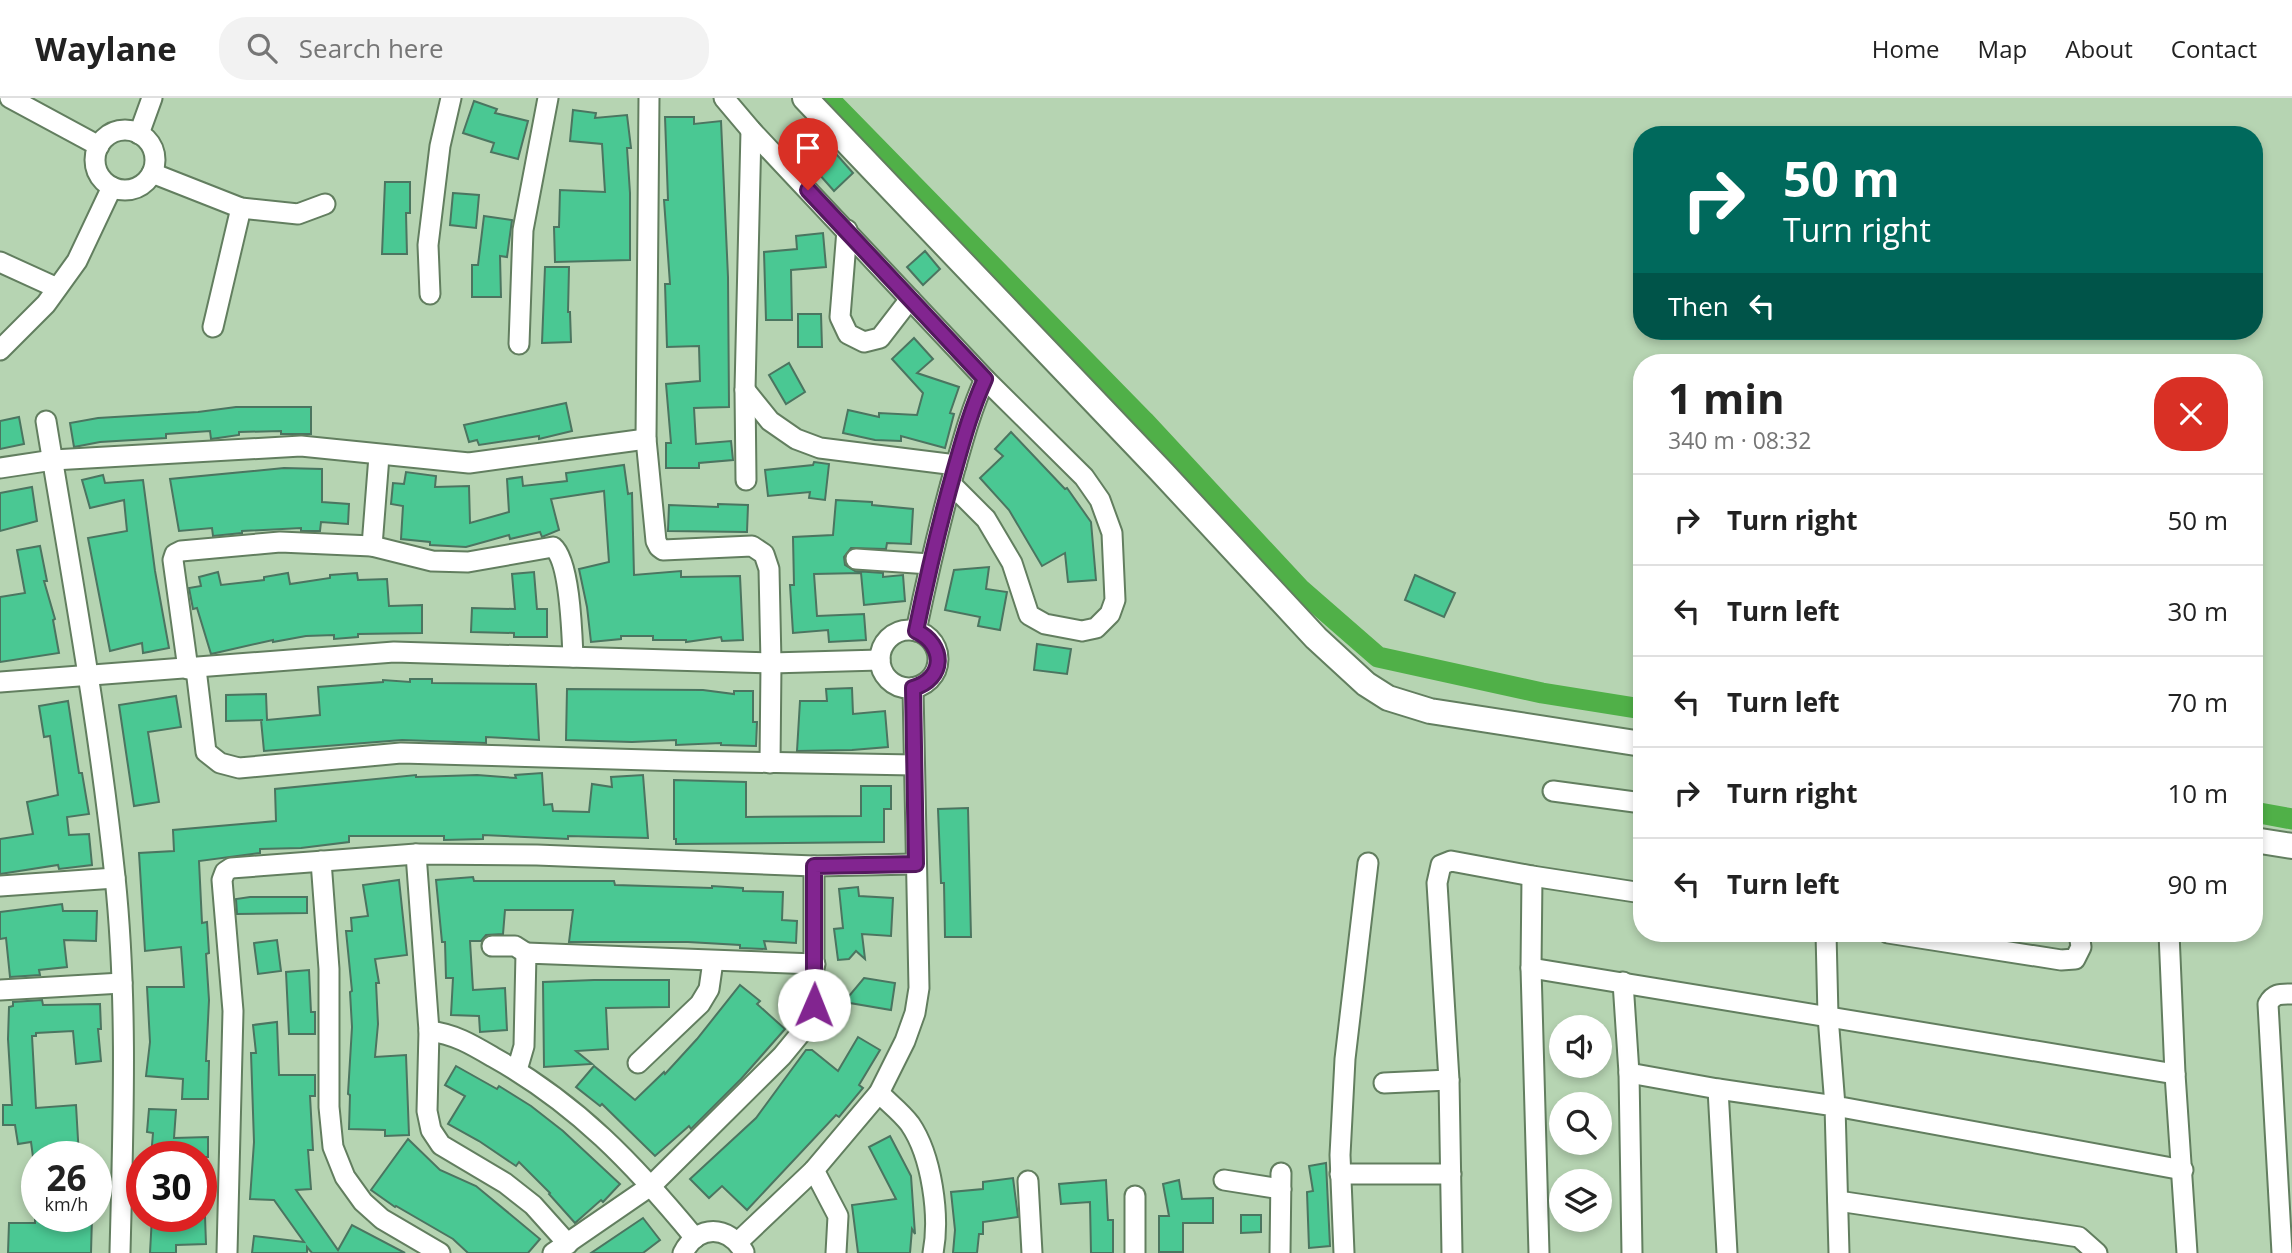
<!DOCTYPE html>
<html lang="en">
<head>
<meta charset="utf-8">
<style>
  body { margin:0; font-family:"Open Sans",sans-serif; background:#f2f2f2; color:#222; height:100vh; display:flex; flex-direction:column; font-size:26px; white-space:nowrap }
  * { box-sizing:border-box; margin:0 }
  p { font-size:23px; color:#767676 }
  .icon { flex:none; width:38px; height:38px; fill:none; stroke:currentColor; stroke-width:2; stroke-linecap:round; stroke-linejoin:round }
  .map { position:relative; flex:1; overflow:hidden }
  .drawer { position:absolute; left:1633px; top:256px; width:630px; height:588px; display:flex; flex-direction:column; background:#fff; border-radius:28px; box-shadow:0 4px 10px #0003 }
  .drawer>* { flex:none }
  .banner { position:absolute; left:1633px; top:28px; width:630px; height:214px; border-radius:28px; box-shadow:0 4px 10px #0003; background:#00695c; color:#fff; overflow:hidden }
  .buttons { position:absolute; left:1549px; top:917px; display:grid; gap:14px }
  .buttons a { display:grid; place-items:center; width:63px; height:63px; border-radius:50%; background:#fff; box-shadow:0 4px 10px #0003; font-size:35px }
  .speed { position:absolute; left:21px; top:1043px; display:flex; gap:14px; font-size:35px; font-weight:700; text-align:center }
  .speed>* { display:grid; place-content:center; width:91px; height:91px; border-radius:50%; background:#fff; box-shadow:0 4px 10px #0003; line-height:1 }
  .speed small { font-size:18px; font-weight:400 }
  .speed .limit { border:10px solid #d22; background:#fff; color:#111 }
  .pin { position:absolute; display:grid; place-items:center; width:60px; height:60px; color:#fff; margin:-72px -30px; border-radius:50% 50% 50% 0; rotate:-45deg; box-shadow:0 0 7px #0007 }
  .pin .icon { rotate:45deg }
  .me { position:absolute; width:77px; margin:-38px; rotate:1deg; stroke-linejoin:round; filter:drop-shadow(0 0 5px #0008) }
  .turn { display:flex; align-items:center; gap:24px; height:147px; padding:0 35px; font-size:32px }
  .turn .icon { width:91px; height:91px; stroke-width:2.5 }
  .turn b { display:block; font-size:49px; line-height:60px }
  .then { display:flex; align-items:center; height:66px; padding:0 35px; background:#0003; gap:14px; font-size:26px }
  .round { display:grid; place-items:center; flex:none; width:74px; height:74px; border-radius:28px; background:#f2f2f2 }
  .summary { display:flex; align-items:center; justify-content:space-between; height:119px; padding:0 35px }
  h1 { font-size:42px; font-weight:700; line-height:52px }
  ul { padding:0; list-style:none }
  li { display:flex; align-items:center; gap:21px; height:91px; padding:0 35px; border-top:2px solid #e0e0e0 }
  li div { flex:1 }
  li b { display:block; font-size:26px }
  li em { font-style:normal }
  header { display:flex; align-items:center; gap:42px; box-sizing:border-box; height:98px; padding:0 35px; background:#fff; border-bottom:2px solid #e0e0e0 }
  header strong { font-size:33px }
  nav { display:flex; gap:38px; margin-inline-start:auto; font-size:24px }
  .search { width:490px; height:63px; background:#f2f2f2; display:flex; align-items:center; gap:18px; box-sizing:border-box; padding:0 24px; border-radius:28px; color:#767676; font-size:26px }
  .map>svg:first-child { display:block }
  .lines { fill:none; stroke-linecap:round; stroke-linejoin:round }
  .canal { stroke:#50b048; stroke-width:21 }
  .building { fill:#4ac893; stroke:#4b7560; stroke-width:2 }
  .minor-casing { stroke:#627e5f; stroke-width:23 }
  .tertiary-casing { stroke:#627e5f; stroke-width:28 }
  .minor { stroke:#fff; stroke-width:19 }
  .tertiary { stroke:#fff; stroke-width:24 }
  .route-casing { stroke:#54185e; stroke-width:18 }
  .route { stroke:#822590; stroke-width:12 }
</style>
</head>
<body>
<header>
<strong>Waylane</strong>
<div class="search"><svg class="icon" aria-label="search" viewBox="0 0 24 24"><circle cx="10" cy="10" r="6"/><path d="M15 15l6 6"/></svg>Search here</div>
<nav><a>Home</a><a>Map</a><a>About</a><a>Contact</a></nav>
</header>
<div class="map">
<svg width="2292" height="1155" viewBox="0 0 2292 1155">
  <rect width="100%" height="100%" fill="#b6d4b2"/>
  <g class="lines">
    <!-- canal -->
    <g class="canal">
      <polyline points="828,0 1144,323 1300,491 1378,559 1542,595 1642,611"/>
      <polyline points="2254,714 2292,721"/>
    </g>
  </g>
  <!-- building -->
  <g class="building">
    <polygon points="474,3 497,11 495,15 528,23 518,61 491,54 494,45 463,35"/>
    <polygon points="573,12 596,15 595,20 627,17 631,50 627,50 630,95 630,162 555,164 554,129 559,129 560,92 605,94 602,46 570,43"/>
    <polygon points="665,19 694,19 694,26 721,23 728,179 729,309 694,310 696,346 731,343 733,362 699,365 699,370 666,370 666,345 671,345 666,286 700,283 699,248 667,249 665,186 670,186 664,102 668,102"/>
    <polygon points="830,49 853,75 834,93 811,67"/>
    <polygon points="385,84 410,84 410,115 406,115 407,156 382,156"/>
    <polygon points="453,95 479,97 476,130 450,127"/>
    <polygon points="484,118 512,122 507,159 500,158 501,199 472,199 472,167 478,167"/>
    <polygon points="823,135 826,169 791,172 792,222 766,222 764,154 797,151 796,138"/>
    <polygon points="925,153 940,171 923,187 907,169"/>
    <polygon points="545,169 569,169 568,214 570,214 571,244 542,245"/>
    <polygon points="798,216 821,216 822,249 798,249"/>
    <polygon points="914,240 933,261 917,275 959,289 950,315 954,316 945,350 901,338 901,343 875,342 843,335 848,312 879,319 879,315 917,317 923,295 892,261"/>
    <polygon points="789,265 805,294 786,306 769,277"/>
    <polygon points="566,305 572,333 539,341 539,338 479,347 477,342 469,344 464,327"/>
    <polygon points="236,309 311,309 311,336 281,336 281,333 239,334 239,337 211,341 210,333 166,336 166,340 100,344 74,349 70,325 98,320 198,314"/>
    <polygon points="19,319 24,346 0,351 0,323"/>
    <polygon points="1011,334 1065,391 1067,390 1091,424 1096,482 1068,484 1065,455 1042,468 1009,412 980,380 1003,358 995,351"/>
    <polygon points="814,364 829,366 825,402 809,400 810,394 768,398 765,372 813,367"/>
    <polygon points="624,367 628,396 632,395 634,477 681,473 681,479 740,478 743,542 722,543 721,539 686,544 686,542 653,542 653,538 621,538 621,541 591,544 587,509 579,471 609,464 604,393 551,401 559,432 542,439 540,434 510,441 509,437 466,449 430,447 430,444 401,441 403,408 391,406 393,385 404,386 406,374 436,378 435,389 469,388 470,425 509,414 507,381 522,379 523,388 567,383 566,375"/>
    <polygon points="284,370 322,371 322,404 349,406 348,426 321,424 320,433 301,433 301,430 242,433 242,435 213,438 212,430 179,433 170,381"/>
    <polygon points="103,377 105,385 143,382 155,473 169,550 143,555 142,545 110,553 88,440 127,433 124,402 90,410 82,382"/>
    <polygon points="32,389 37,423 0,433 0,395"/>
    <polygon points="836,402 872,404 872,407 913,411 911,446 887,445 886,451 851,450 844,459 845,467 855,473 883,475 883,479 903,477 905,503 864,507 861,475 814,476 817,518 864,516 866,542 829,544 828,532 793,535 790,487 794,487 793,439 833,437"/>
    <polygon points="718,406 748,407 747,434 668,433 669,407 718,409"/>
    <polygon points="40,448 47,483 44,483 55,521 53,522 59,555 0,564 0,499 25,495 17,452"/>
    <polygon points="989,469 986,491 1007,494 1000,532 978,528 980,519 945,512 954,472"/>
    <polygon points="218,474 221,487 264,482 264,479 288,475 290,486 330,480 330,477 357,475 358,482 387,481 389,508 422,507 422,535 358,536 358,539 334,541 334,537 306,538 273,544 273,542 211,556 197,510 193,511 189,490 201,488 199,479"/>
    <polygon points="534,474 537,511 547,511 547,539 514,539 514,535 471,534 472,510 515,511 512,476"/>
    <polygon points="1415,477 1455,495 1444,519 1405,502"/>
    <polygon points="1037,546 1071,551 1067,576 1034,572"/>
    <polygon points="410,581 432,581 432,585 536,586 539,642 486,639 486,645 402,642 264,653 261,622 263,622 226,623 226,597 266,596 267,622 320,617 318,589 383,584 383,582 410,584"/>
    <polygon points="852,590 853,616 885,613 888,649 852,652 797,653 800,603 827,603 826,591"/>
    <polygon points="567,591 703,592 734,596 734,593 753,593 753,624 757,624 756,648 721,647 721,645 676,647 676,642 632,644 566,642"/>
    <polygon points="176,598 181,629 148,634 159,704 134,708 119,607"/>
    <polygon points="68,603 79,675 82,675 89,716 67,719 69,737 89,736 92,767 59,771 58,767 0,776 0,741 33,736 27,704 58,697 50,638 44,639 39,608"/>
    <polygon points="542,675 544,707 552,706 553,713 589,714 592,686 612,689 611,679 643,677 648,740 568,738 568,741 483,737 483,741 444,742 444,738 349,738 349,744 301,750 260,751 260,755 199,763 202,825 207,824 209,855 206,856 209,902 206,963 209,963 208,1001 182,1001 183,981 146,978 150,944 147,889 184,889 181,849 145,853 139,755 174,753 173,732 276,723 275,691 416,677 416,679 477,677 516,680 515,677"/>
    <polygon points="674,682 746,684 746,719 861,718 861,688 891,688 891,711 884,711 884,744 676,746 676,741 674,741"/>
    <polygon points="968,710 971,839 945,839 944,785 941,785 938,711"/>
    <polygon points="473,779 474,783 614,783 615,787 712,790 712,788 743,790 743,793 783,794 782,822 797,823 796,845 764,843 766,851 740,850 740,847 688,844 569,844 573,812 505,812 503,836 486,837 481,843 470,843 473,892 505,890 507,932 480,934 479,918 451,917 453,880 446,880 445,844 442,844 436,782"/>
    <polygon points="399,782 407,857 375,861 379,885 376,885 378,926 375,959 406,957 409,1037 385,1038 385,1032 349,1031 350,997 348,996 352,929 350,894 352,893 346,833 352,833 351,820 368,818 363,787"/>
    <polygon points="858,789 859,798 893,800 891,838 862,836 865,861 856,853 849,861 838,862 834,831 843,830 839,791"/>
    <polygon points="250,799 307,799 307,815 237,816 236,801"/>
    <polygon points="62,806 63,813 97,813 96,843 64,842 67,869 39,872 40,877 10,879 6,840 0,841 0,814"/>
    <polygon points="277,842 281,873 258,876 254,845"/>
    <polygon points="309,872 311,914 315,914 315,936 289,936 286,874"/>
    <polygon points="864,880 895,885 891,912 844,904"/>
    <polygon points="594,882 669,882 669,909 606,910 608,951 576,953 592,966 544,969 543,884"/>
    <polygon points="740,887 760,903 757,906 785,931 741,981 691,1031 689,1028 655,1058 602,1006 600,1008 576,989 594,968 635,1002 664,974 665,976 697,941"/>
    <polygon points="42,902 43,907 100,906 101,931 98,931 101,963 76,966 73,933 36,935 36,938 32,938 36,1010 76,1007 79,1059 33,1059 31,1044 18,1046 15,1027 3,1027 3,1007 12,1007 8,941 9,909 13,908 13,904"/>
    <polygon points="277,924 279,977 315,977 315,998 310,998 313,1052 308,1052 311,1091 296,1092 338,1152 352,1127 405,1155 312,1155 307,1149 307,1155 252,1155 254,1138 304,1144 274,1102 250,1101 254,1044 251,955 256,955 253,927"/>
    <polygon points="858,939 880,952 859,987 863,990 839,1019 836,1017 747,1112 722,1088 709,1100 690,1081 756,1020 806,952 812,952 838,973"/>
    <polygon points="456,968 497,991 499,988 531,1008 563,1033 620,1086 603,1104 601,1102 575,1125 549,1096 550,1095 519,1064 516,1068 479,1043 448,1026 465,998 445,987"/>
    <polygon points="149,1011 176,1012 174,1040 208,1039 208,1059 151,1059 153,1035 147,1034"/>
    <polygon points="890,1038 911,1078 915,1136 912,1131 910,1155 858,1155 852,1107 896,1101 869,1049"/>
    <polygon points="408,1041 440,1072 476,1088 540,1141 528,1155 468,1155 453,1141 396,1108 395,1109 371,1092"/>
    <polygon points="1326,1065 1330,1148 1309,1150 1307,1094 1313,1093 1309,1068"/>
    <polygon points="1013,1080 1018,1119 983,1124 983,1136 979,1136 977,1155 953,1155 955,1132 951,1094 983,1091 983,1084"/>
    <polygon points="1106,1082 1108,1122 1113,1122 1113,1155 1091,1155 1090,1104 1061,1106 1059,1086"/>
    <polygon points="1179,1082 1182,1101 1213,1100 1213,1125 1183,1125 1183,1154 1159,1154 1159,1118 1169,1118 1163,1086"/>
    <polygon points="1241,1117 1261,1117 1261,1134 1241,1135"/>
    <polygon points="35,1118 92,1118 91,1155 8,1155 9,1125 35,1125"/>
    <polygon points="152,1118 205,1118 206,1146 176,1147 176,1155 150,1155"/>
    <polygon points="643,1120 660,1142 643,1155 591,1155"/>
  </g>
  <g class="lines">
    <defs>
      <g id="minor">
        <polyline points="10,0 99,48"/>
        <polyline points="649,0 646,341 656,443 659,449 663,452 752,448 764,456 769,471 771,565 770,665"/>
        <polyline points="724,0 751,32 985,281 1084,379 1100,402 1112,435 1115,502 1110,516 1096,530 1082,533 1045,526 1029,517 1012,465 986,421 951,386"/>
        <circle cx="125" cy="62" r="30"/>
        <polyline points="139,36 152,0"/>
        <polyline points="152,75 241,110 298,116 325,106"/>
        <polyline points="847,132 840,219 848,236 864,244 880,240 910,201"/>
        <polyline points="0,164 57,190"/>
        <polyline points="430,196 428,147 440,48 451,0"/>
        <polyline points="213,229 241,110"/>
        <polyline points="519,246 523,132 548,0"/>
        <polyline points="0,252 46,206 77,163 112,89"/>
        <polyline points="745,292 770,323 796,341 820,350 956,367"/>
        <path d="M46 323C71 475 99 626 115 779 128 904 123 1030 120 1155"/>
        <polyline points="0,370 53,362 301,348 469,365 646,341"/>
        <polyline points="746,382 745,292 751,32"/>
        <polyline points="372,448 379,358"/>
        <polyline points="856,461 930,466"/>
        <circle cx="909" cy="561" r="29"/>
        <path d="M916 533C927 480 939 427 954 374 963 342 971 312 985 281"/>
        <path d="M188 571 173 462 175 456 181 453 280 444 372 448 432 463 468 464 553 449C570 463 572 536 573 559"/>
        <polyline points="196,571 206,654 220,665 239,670 401,655 684,663 914,667"/>
        <polyline points="0,584 394,554 771,565 880,562"/>
        <polyline points="1553,693 1642,705"/>
        <polyline points="416,756 429,933 427,1013 431,1032 441,1047 505,1085 533,1107 568,1146"/>
        <polyline points="321,763 329,871 329,1009 333,1049 345,1079 363,1104 382,1121 440,1155"/>
        <polyline points="1532,778 1531,870 1539,1155"/>
        <polyline points="0,788 115,780"/>
        <polyline points="1826,835 1828,918 1835,1008 2183,1072"/>
        <polyline points="1888,835 2061,862 2075,861 2081,849 2079,835"/>
        <polyline points="2169,835 2175,976 2187,1155"/>
        <polyline points="492,848 515,848 526,855"/>
        <polyline points="1531,870 2175,976"/>
        <polyline points="1623,884 1629,975 1632,1155"/>
        <polyline points="0,892 122,885"/>
        <path d="M429 933C454 936 471 946 493 959 577 1006 634 1066 695 1140"/>
        <polyline points="638,965 700,906 709,891 713,863"/>
        <polyline points="517,972 524,948 526,855 815,866"/>
        <polyline points="1629,975 1718,991 1835,1008 1839,1155"/>
        <polyline points="1384,985 1449,982"/>
        <polyline points="1718,991 1727,1155"/>
        <path d="M879 995C889 1005 902 1015 910 1026 932 1058 940 1118 933 1155"/>
        <polyline points="814,1072 838,1118 836,1155"/>
        <polyline points="1340,1076 1451,1076"/>
        <polyline points="1224,1082 1281,1091"/>
        <polyline points="1028,1083 1032,1155"/>
        <polyline points="1838,1103 2079,1139 2097,1155"/>
        <polyline points="738,1144 814,1072 879,995 905,943 915,915 919,890 913,590"/>
        <polyline points="227,1155 233,913 222,782 225,774 231,770 416,756 537,757 814,768 916,766"/>
        <polyline points="553,1155 652,1087 782,958 805,930 814,907 814,768"/>
        <path d="M683 1155C698 1126 728 1127 744 1154"/>
        <polyline points="1135,1155 1135,1098"/>
        <polyline points="1280,1155 1281,1075"/>
        <polyline points="1344,1155 1340,1057 1345,961 1368,765"/>
        <polyline points="1452,1155 1449,982 1437,785 1441,767 1451,763 1532,778 1642,795"/>
        <path d="M2282 1155 2268 906C2274 895 2281 896 2292 896"/>
      </g>
      <g id="tertiary">
        <polyline points="805,0 1160,372 1316,540 1366,586 1388,600 1430,613 1642,646"/>
        <polyline points="2254,742 2292,748"/>
      </g>
    </defs>
    <!-- minor casing -->
    <use href="#minor" class="minor-casing"/>
    <!-- tertiary casing -->
    <use href="#tertiary" class="tertiary-casing"/>
    <!-- minor -->
    <use href="#minor" class="minor"/>
    <!-- tertiary -->
    <use href="#tertiary" class="tertiary"/>
  </g>
  <g class="lines">
    <defs>
      <path id="route" d="M808 92 985 281C971 312 963 342 954 374 939 427 927 480 916 533 946 547 945 581 913 590L916 766 814 768V907"/>
    </defs>
    <!-- route casing -->
    <use href="#route" class="route-casing"/>
    <!-- route -->
    <use href="#route" class="route"/>
  </g>
</svg>
<div class="buttons">
<a><svg class="icon" aria-label="sound" viewBox="0 0 24 24"><path d="M4 9h4l5-4v14l-5-4H4zM17 9q2 3 0 6"/></svg></a>
<a><svg class="icon" aria-label="search" viewBox="0 0 24 24"><circle cx="10" cy="10" r="6"/><path d="M15 15l6 6"/></svg></a>
<a><svg class="icon" aria-label="layers" viewBox="0 0 24 24"><path d="M12 4l9 5-9 5-9-5zM3 14l9 5 9-5"/></svg></a>
</div>
<div class="speed"><div>26<small>km/h</small></div><div class="limit">30</div></div>
<div class="pin" style="left:808px;top:92px;background:#d93025"><svg class="icon" aria-label="arrive" viewBox="0 0 24 24"><path d="M6 21V4h12l-3 4 3 4H6"/></svg></div>
<svg class="me" style="left:814px;top:907px" viewBox="-20 -20 40 40"><circle r="19" fill="#fff"/><path d="M0-13L10 11 0 6-10 11z" fill="#822590"/></svg>
<div class="banner">
<div class="turn"><svg class="icon" aria-label="right" viewBox="0 0 24 24"><path d="M7 20v-9h11M14 6l5 5-5 5"/></svg><div><b>50 m</b>Turn right</div></div>
<div class="then">Then<svg class="icon" aria-label="left" viewBox="0 0 24 24"><path d="M17 20v-9H6M10 6l-5 5 5 5"/></svg></div>
</div>
<section class="drawer">
<div class="summary"><div><h1>1 min</h1><p>340 m · 08:32</p></div><a class="round" style="background:#d93025;color:#fff"><svg class="icon" aria-label="close" viewBox="0 0 24 24"><path d="M6 6l12 12M18 6L6 18"/></svg></a></div>
<ul>
<li><svg class="icon" aria-label="right" viewBox="0 0 24 24"><path d="M7 20v-9h11M14 6l5 5-5 5"/></svg><div><b>Turn right</b></div><em>50 m</em></li>
<li><svg class="icon" aria-label="left" viewBox="0 0 24 24"><path d="M17 20v-9H6M10 6l-5 5 5 5"/></svg><div><b>Turn left</b></div><em>30 m</em></li>
<li><svg class="icon" aria-label="left" viewBox="0 0 24 24"><path d="M17 20v-9H6M10 6l-5 5 5 5"/></svg><div><b>Turn left</b></div><em>70 m</em></li>
<li><svg class="icon" aria-label="right" viewBox="0 0 24 24"><path d="M7 20v-9h11M14 6l5 5-5 5"/></svg><div><b>Turn right</b></div><em>10 m</em></li>
<li><svg class="icon" aria-label="left" viewBox="0 0 24 24"><path d="M17 20v-9H6M10 6l-5 5 5 5"/></svg><div><b>Turn left</b></div><em>90 m</em></li>
</ul>
</section>
</div>
</body>
</html>
